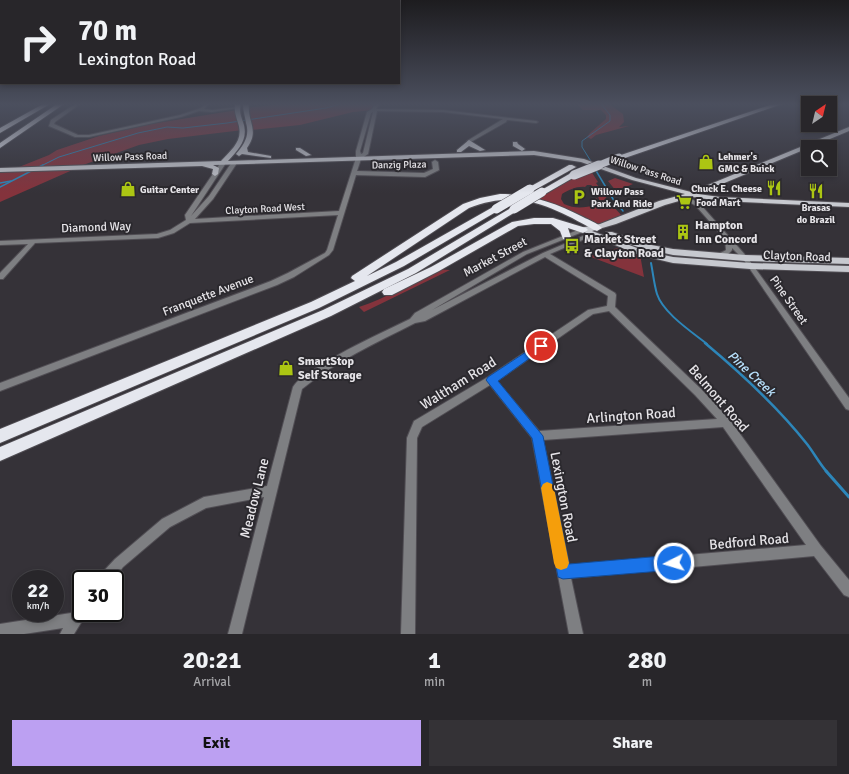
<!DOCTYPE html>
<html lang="en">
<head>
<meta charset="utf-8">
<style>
  body { margin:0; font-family:Signika,sans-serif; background:#343236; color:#f1f3f6; height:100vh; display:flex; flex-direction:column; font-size:15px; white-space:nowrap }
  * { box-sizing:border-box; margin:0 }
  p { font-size:13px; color:#a5a5a8 }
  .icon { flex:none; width:22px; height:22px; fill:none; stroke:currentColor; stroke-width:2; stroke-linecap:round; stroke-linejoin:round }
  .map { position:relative; height:634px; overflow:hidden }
  .side { display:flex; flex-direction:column; background:#28262a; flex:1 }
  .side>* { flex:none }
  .guide { position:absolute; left:0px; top:0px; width:400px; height:84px; box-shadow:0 2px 6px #0003,0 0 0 1px #444347; background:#28262a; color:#f1f3f6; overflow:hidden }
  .needle { width:26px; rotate:35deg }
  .fabs { position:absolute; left:801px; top:96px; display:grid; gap:8px }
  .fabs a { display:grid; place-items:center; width:36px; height:36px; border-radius:0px; background:#28262a; box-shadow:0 2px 6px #0003,0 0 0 1px #444347; font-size:20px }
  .speed { position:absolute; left:12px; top:570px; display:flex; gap:8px; font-size:20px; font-weight:700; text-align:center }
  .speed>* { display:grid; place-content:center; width:52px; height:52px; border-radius:50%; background:#28262a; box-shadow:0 2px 6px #0003,0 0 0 1px #444347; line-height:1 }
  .speed small { font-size:10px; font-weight:400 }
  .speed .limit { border:2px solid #111; border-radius:6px; background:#fff; color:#111 }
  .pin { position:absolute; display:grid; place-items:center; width:34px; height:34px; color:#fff; margin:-17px; border:2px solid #fff; border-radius:50%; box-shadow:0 1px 4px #0007 }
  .me { position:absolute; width:44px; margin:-22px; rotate:265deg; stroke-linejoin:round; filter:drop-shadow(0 0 3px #0008) }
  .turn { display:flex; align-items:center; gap:14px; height:84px; padding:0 12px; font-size:18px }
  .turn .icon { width:52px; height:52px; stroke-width:2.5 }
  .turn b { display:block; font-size:28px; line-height:34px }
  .eta { display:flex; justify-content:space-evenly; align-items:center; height:68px; text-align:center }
  .eta b { font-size:24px; font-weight:700; line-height:28px }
  .primary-button { display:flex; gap:8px; margin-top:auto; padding:8px 12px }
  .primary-button a { flex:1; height:46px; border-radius:0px; background:#bca0f2; color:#111; font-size:16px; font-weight:700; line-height:46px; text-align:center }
  .primary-button a+a { background:#343236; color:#f1f3f6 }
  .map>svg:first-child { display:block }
  .green { fill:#84333c; fill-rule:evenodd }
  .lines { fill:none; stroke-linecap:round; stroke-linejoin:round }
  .stream-far4 { stroke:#2d86b9; stroke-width:1 }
  .stream-far3 { stroke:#2d86b9; stroke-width:1.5 }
  .stream-far2 { stroke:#2d86b9; stroke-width:2 }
  .stream-far1 { stroke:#2d86b9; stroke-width:2.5 }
  .stream { stroke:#2d86b9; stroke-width:3 }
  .minor-casing { stroke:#514e54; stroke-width:2 }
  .major-casing { stroke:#514e54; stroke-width:2 }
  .highway-casing { stroke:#514e54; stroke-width:2 }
  .minor { fill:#7e7f82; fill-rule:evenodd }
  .major { fill:#c7c9cf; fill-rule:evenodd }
  .highway { fill:#e5e7ee; fill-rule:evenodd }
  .highway-bridge-far1-casing { stroke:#514e54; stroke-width:8; stroke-linecap:butt }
  .highway-bridge-casing { stroke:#514e54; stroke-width:10; stroke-linecap:butt }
  .highway-bridge-far1 { stroke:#e5e7ee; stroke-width:7 }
  .highway-bridge { stroke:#e5e7ee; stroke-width:9 }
  .route { fill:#1a73e8; stroke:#114b97 }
  .slow { fill:#f59e0b }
  .labels { text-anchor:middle; stroke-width:4; stroke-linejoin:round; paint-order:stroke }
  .far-street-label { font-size:10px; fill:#e6e4e8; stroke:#2b292e }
  .far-poi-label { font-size:10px; font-weight:bold; fill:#e6e4e8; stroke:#2b292e; text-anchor:start }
  .poi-label { font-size:12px; font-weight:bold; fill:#e6e4e8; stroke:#2b292e; text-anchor:start }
  .street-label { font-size:12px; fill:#e6e4e8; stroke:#2b292e }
  .water-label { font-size:13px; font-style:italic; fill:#b9e2fe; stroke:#2b292e }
  .near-street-label { font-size:14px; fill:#e6e4e8; stroke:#2b292e }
</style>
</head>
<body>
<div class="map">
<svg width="849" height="634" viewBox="0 0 849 634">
  <rect width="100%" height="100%" fill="#353238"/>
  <!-- green -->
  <g class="green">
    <polygon points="281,104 378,104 375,106 374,110 353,112 300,125 251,130 245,108"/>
    <polygon points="577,104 609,104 623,114 624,122 619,127 629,126 596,135 591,139 587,137 590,133 606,119 606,115 601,110 583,110"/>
    <polygon points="237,110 243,130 168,139 139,145 83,165 19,167 49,155 57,150 99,136 151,124"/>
    <polygon points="77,168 0,202 0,170"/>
    <path d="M589 168 598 182 596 183 610 203 624 218 597 228 532 199ZM587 185H592L589 189 596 192 601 204 596 206 598 204 597 198 594 199 597 201 596 205C584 208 575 209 564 204L561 199 562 194C569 190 577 186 585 187Z"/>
    <polygon points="615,178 633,184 616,191 608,181"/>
    <polygon points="626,247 642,253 641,260 644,277 583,254"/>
    <path d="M435 269 450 270 364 312 359 307C386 299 410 282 435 269Z"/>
  </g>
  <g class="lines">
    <!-- stream-far4 -->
    <g class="stream-far4">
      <polyline points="592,163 582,147 582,141 610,121 610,115 601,104"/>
      <polyline points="41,166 59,157 138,133 167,127 183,128 227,123 326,108 340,104"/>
    </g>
    <!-- stream-far3 -->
    <g class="stream-far3">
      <polyline points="39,167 43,165"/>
      <polyline points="595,169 613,199 623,211"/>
      <polyline points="0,183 11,181"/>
      <polyline points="0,187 33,170"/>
    </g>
    <!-- stream-far2 -->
    <path class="stream-far2" d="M651 263C653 273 654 284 657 294 663 313 692 332 707 344"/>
    <!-- stream-far1 -->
    <path class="stream-far1" d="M705 343C742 374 777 406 807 444 814 453 819 463 827 472"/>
    <!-- stream -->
    <polyline class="stream" points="826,471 849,497"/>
    <defs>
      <g id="minor">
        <polygon points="75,104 80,104 55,122 54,124 78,135 89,135 180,115 201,108 205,104 209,104 204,109 212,110 237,107 239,108 212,112 199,111 181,117 89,137 75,137 49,126 51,120"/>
        <path d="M375 104H380L376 109 443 110 536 121 538 122 536 123 507 120 506 122 469 143H467V141L503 119 443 112 377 111 368 154 361 159 357 171 424 173 433 169 432 162 435 160 438 162 439 170 425 177 356 175 333 250 329 255 294 277 277 285 0 391V383L271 281 288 273 325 253 327 250 338 215 190 223 174 233 158 238 35 243 3 279H0V273L28 244 0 245V241L157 234 170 230 186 220 185 215 221 162 223 161 226 163 191 216 209 196 232 162 237 163 213 199 195 219 339 211 356 158V151L367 112 372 109ZM373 112 363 153 361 154 360 151 371 113Z"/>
        <path d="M685 195 700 204 747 257 849 398V410L846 409 743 259 732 248V250C728 255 722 259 716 257L715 256C717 253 722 253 726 250L725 239 696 206 683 198V196Z"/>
        <path d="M583 228 585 229V231L527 254 432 310 543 253 590 233H594V235L550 254 615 293 616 295 615 307 701 389 730 420 821 546 849 580V597L844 595 814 556 571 578 583 634H569L532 438 490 385 422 427 417 438 415 634H401L407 438 414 421 488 377 588 310 607 306 608 296 545 257 425 321 415 323C376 343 336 361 302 389L242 634H228L264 497 206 508 170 527 123 567 114 579H100L101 574 115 559 162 519 204 497 267 486 293 387C297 380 306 375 312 371 343 350 377 335 410 319L415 313 523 252ZM609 311 695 395 717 419 539 431 497 381 593 314ZM723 427 806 545 569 565 543 440Z"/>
        <polygon points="81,604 81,613 87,613 74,634 60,634 63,628 24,634 0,634 0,624 71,613 76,606"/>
      </g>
      <g id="major">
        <path d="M235 104H241C239 111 241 116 243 122 249 139 239 149 228 161L534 151 584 159 636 178 691 192 849 127V131L698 194 720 197 849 203V207L720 201 693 197 665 205 616 224 592 231 645 251 673 257 750 263 849 266V272L750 269 673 263 639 255 579 230 580 228 600 224 659 201 685 194 632 180 581 162 534 155 213 165 219 168 218 174 215 176 212 174 213 169 202 166 0 172V168L221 161C232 149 244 140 238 123 236 116 234 111 235 104Z"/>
        <path d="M243 104H249C247 122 260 130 247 148L248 152 271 156V158L242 154 239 156 236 154C244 144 250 136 246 123 245 116 243 111 243 104Z"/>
        <polygon points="469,140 485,150 480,151 469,146 461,152 457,152 457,150"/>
        <polygon points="513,142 517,142 518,144 525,149 522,151 513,146"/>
        <polygon points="296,148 300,148 311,155 306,156 296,150"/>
        <polygon points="606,232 612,232 646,244 673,249 745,255 849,258 849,264 745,261 673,255 641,248 606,236"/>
      </g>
      <g id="highway">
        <polygon points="43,104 50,104 0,133 0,128"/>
        <polygon points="57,104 64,104 0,148 0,143"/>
        <polygon points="773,104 782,104 622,159 616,159 615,157"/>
        <polygon points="569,165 572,165 576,167 533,191 527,191 526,189"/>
        <polygon points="571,173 574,173 578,175 545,194 539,194 538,192"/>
        <path d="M500 194C530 194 556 203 583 217 589 220 597 223 602 228L597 231 594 230C551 206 518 189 469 208L367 276 396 262 493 207H499L501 209 404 266 319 308 0 443V429L311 302 355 281 351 278 352 276 463 204 480 198Z"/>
        <polygon points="514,206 519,209 517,211 416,273 331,316 0,461 0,447 323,310 408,269"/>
        <polygon points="534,218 553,218 586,228 588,230 583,233 568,228 571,237 566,240 563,239 560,231 551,224 534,224 518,226 439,271 392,295 384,295 382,292 384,289 431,267 512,222"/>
      </g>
    </defs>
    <!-- minor casing -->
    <use href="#minor" class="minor-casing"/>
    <!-- major casing -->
    <use href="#major" class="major-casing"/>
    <!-- highway casing -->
    <use href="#highway" class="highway-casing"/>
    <!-- minor -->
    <use href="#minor" class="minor"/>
    <!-- major -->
    <use href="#major" class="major"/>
    <!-- highway -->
    <use href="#highway" class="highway"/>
    <defs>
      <polyline id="highway-bridge-far1" points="597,166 619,157"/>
      <g id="highway-bridge">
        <polyline points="574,175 599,165"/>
        <polyline points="496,209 530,189"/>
        <polyline points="514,209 542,192"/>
      </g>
    </defs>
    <!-- highway-bridge-far1 casing -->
    <use href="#highway-bridge-far1" class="highway-bridge-far1-casing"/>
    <!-- highway-bridge casing -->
    <use href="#highway-bridge" class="highway-bridge-casing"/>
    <!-- highway-bridge-far1 -->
    <use href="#highway-bridge-far1" class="highway-bridge-far1"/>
    <!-- highway-bridge -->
    <use href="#highway-bridge" class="highway-bridge"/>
  </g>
  <!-- sky -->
  <linearGradient id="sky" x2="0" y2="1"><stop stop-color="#1d1c1f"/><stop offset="0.54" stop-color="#4b4f5e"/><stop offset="1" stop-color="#4b4f5e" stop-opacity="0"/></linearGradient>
  <rect width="849" height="193" fill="url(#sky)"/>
  <!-- route -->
  <polygon class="route" points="541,342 546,346 544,348 498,381 543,436 569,564 674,555 679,558 681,563 679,568 674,570 563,579 558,577 532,438 486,380 488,377"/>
  <!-- slow -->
  <polygon class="slow" points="547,482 552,484 554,488 569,563 567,568 561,570 556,568 554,563 541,488 543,484"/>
  <!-- icons -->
  <defs>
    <symbol id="shop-bare" viewBox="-9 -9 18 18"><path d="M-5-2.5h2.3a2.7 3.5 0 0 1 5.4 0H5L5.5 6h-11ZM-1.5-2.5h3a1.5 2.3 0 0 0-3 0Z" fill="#acc613" stroke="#2b292e" stroke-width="2.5" paint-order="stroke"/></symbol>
    <symbol id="restaurant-bare" viewBox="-9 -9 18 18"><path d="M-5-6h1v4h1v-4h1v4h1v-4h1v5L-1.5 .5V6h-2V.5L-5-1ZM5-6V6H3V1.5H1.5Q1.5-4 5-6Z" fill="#acc613" stroke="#2b292e" stroke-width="2.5" paint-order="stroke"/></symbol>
    <symbol id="parking-bare" viewBox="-9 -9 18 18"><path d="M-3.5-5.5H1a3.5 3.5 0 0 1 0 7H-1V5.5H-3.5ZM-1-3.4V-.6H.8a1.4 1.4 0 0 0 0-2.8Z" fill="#acc613" stroke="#2b292e" stroke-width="2.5" paint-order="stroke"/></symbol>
    <symbol id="supermarket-bare" viewBox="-9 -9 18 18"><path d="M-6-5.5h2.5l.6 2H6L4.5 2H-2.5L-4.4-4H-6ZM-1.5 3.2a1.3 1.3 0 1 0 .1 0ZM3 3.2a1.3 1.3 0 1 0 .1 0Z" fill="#acc613" stroke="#2b292e" stroke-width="2.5" paint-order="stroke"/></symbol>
    <symbol id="building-bare" viewBox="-9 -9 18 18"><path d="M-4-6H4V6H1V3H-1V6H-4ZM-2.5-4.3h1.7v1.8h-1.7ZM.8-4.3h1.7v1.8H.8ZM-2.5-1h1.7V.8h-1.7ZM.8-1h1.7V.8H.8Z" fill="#acc613" stroke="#2b292e" stroke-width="2.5" paint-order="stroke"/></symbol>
    <symbol id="bus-bare" viewBox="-9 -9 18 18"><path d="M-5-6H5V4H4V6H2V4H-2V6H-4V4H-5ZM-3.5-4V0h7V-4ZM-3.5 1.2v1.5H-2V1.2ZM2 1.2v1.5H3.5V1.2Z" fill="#acc613" stroke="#2b292e" stroke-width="2.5" paint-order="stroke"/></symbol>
  </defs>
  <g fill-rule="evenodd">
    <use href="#shop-bare" x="695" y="151" width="22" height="22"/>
    <use href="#restaurant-bare" x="763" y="177" width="22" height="22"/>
    <use href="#shop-bare" x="117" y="178" width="22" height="22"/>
    <use href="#restaurant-bare" x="805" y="180" width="22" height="22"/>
    <use href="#parking-bare" x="568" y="186" width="22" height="22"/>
    <use href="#supermarket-bare" x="673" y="191" width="22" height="22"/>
    <use href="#building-bare" x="672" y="221" width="22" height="22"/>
    <use href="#bus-bare" x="561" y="235" width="22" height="22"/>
    <use href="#shop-bare" x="275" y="357" width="22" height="22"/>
  </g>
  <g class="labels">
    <!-- far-street labels -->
    <g class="far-street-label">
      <text transform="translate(130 156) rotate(-2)" y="4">Willow Pass Road</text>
      <text transform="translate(399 164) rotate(-1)" y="4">Danzig Plaza</text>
      <text transform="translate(646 170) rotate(18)" y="4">Willow Pass Road</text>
      <text transform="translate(265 208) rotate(-3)" y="4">Clayton Road West</text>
    </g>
    <!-- far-poi labels -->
    <g class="far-poi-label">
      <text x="718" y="160">Lehmer's<tspan x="718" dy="12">GMC &amp; Buick</tspan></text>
      <text x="762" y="192" text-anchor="end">Chuck E. Cheese</text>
      <text x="140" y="193">Guitar Center</text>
      <text x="591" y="195">Willow Pass<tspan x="591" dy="12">Park And Ride</tspan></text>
      <text x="696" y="206">Food Mart</text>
      <text x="816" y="211" text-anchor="middle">Brasas<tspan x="816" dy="12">do Brazil</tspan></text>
    </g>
    <!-- poi labels -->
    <g class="poi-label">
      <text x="695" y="229">Hampton<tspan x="695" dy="14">Inn Concord</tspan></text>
      <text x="584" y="243">Market Street<tspan x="584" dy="14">&amp; Clayton Road</tspan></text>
      <text x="298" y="365">SmartStop<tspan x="298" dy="14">Self Storage</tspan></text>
    </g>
    <!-- street labels -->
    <g class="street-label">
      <text transform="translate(96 227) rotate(-2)" y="4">Diamond Way</text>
      <text transform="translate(797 256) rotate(2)" y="4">Clayton Road</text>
      <text transform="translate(495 257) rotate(-28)" y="4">Market Street</text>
      <text transform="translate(208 295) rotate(-21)" y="4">Franquette Avenue</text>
      <text transform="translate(789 300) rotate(55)" y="4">Pine Street</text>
    </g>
    <!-- water labels -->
    <g class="water-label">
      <text transform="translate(752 373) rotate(43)" y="5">Pine Creek</text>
    </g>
    <!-- near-street labels -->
    <g class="near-street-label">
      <text transform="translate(458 383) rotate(-32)" y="5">Waltham Road</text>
      <text transform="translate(719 398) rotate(49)" y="5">Belmont Road</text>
      <text transform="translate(631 415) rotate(-4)" y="5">Arlington Road</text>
      <text transform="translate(564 497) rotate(79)" y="5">Lexington Road</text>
      <text transform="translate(254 498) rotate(-76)" y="5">Meadow Lane</text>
      <text transform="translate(749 541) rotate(-5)" y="5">Bedford Road</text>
    </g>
  </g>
</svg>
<div class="fabs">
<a><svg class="needle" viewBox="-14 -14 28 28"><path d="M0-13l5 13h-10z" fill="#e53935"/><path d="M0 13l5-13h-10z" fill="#a5a5a8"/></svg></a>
<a><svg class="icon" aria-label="search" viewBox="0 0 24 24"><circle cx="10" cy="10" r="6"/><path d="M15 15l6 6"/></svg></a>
</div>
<div class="speed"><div>22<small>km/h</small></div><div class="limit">30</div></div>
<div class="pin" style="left:541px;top:346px;background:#d93025"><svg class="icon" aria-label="arrive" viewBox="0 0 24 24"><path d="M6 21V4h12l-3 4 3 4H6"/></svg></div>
<svg class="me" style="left:674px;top:563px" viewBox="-20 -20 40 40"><circle r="17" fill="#1a73e8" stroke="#fff" stroke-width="3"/><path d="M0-11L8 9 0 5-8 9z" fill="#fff"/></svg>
<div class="guide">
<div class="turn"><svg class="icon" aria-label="right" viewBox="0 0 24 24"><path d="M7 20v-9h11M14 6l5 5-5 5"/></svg><div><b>70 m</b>Lexington Road</div></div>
</div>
</div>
<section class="side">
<div class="eta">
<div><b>20:21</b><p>Arrival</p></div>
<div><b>1</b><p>min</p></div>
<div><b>280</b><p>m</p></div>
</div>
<div class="primary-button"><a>Exit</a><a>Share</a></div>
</section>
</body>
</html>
